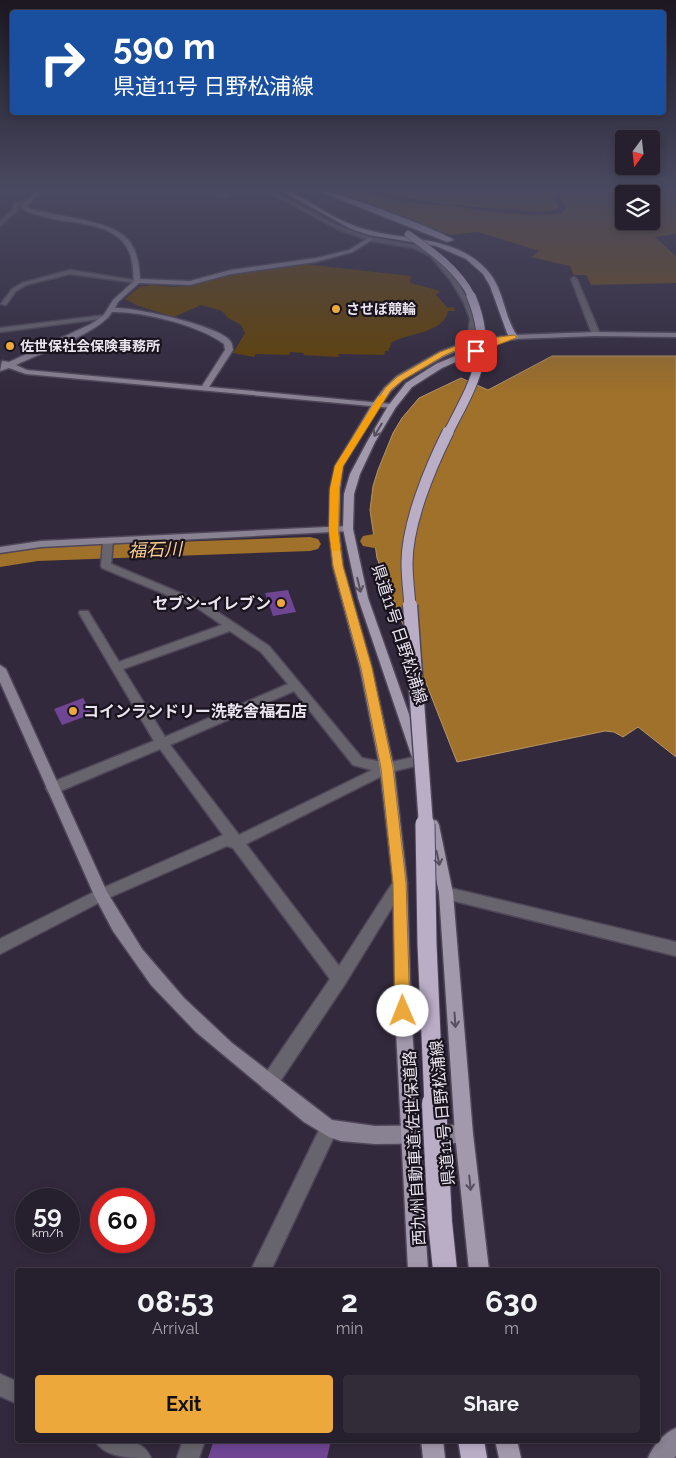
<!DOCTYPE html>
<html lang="en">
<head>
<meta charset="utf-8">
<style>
  body { margin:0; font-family:Raleway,"Noto Sans JP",sans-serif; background:#322c39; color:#f1f3f6; height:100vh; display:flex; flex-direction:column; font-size:19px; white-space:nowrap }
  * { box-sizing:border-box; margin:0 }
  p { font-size:16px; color:#a4a2aa }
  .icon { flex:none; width:28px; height:28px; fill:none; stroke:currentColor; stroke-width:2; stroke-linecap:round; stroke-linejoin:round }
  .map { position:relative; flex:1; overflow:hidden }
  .panel { position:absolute; left:15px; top:1268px; width:645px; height:175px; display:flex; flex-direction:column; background:#261f2d; border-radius:5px; box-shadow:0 2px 8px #0003,0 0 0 1px #423d49 }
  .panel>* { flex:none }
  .hud { position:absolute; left:10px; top:10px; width:656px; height:105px; border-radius:5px; box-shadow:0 2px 8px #0003,0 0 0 1px #423d49; background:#1a4fa0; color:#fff; overflow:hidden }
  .needle { width:32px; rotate:195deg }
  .buttons { position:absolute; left:615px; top:130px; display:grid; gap:10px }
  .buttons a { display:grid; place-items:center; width:45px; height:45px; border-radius:5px; background:#261f2d; box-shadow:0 2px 8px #0003,0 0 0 1px #423d49; font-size:25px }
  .speed { position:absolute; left:15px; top:1188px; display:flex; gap:10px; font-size:25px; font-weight:700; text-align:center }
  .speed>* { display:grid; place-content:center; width:65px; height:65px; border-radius:50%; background:#261f2d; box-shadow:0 2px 8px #0003,0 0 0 1px #423d49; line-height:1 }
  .speed small { font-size:12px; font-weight:400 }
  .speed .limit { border:8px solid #d22; background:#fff; color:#111 }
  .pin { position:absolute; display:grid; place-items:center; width:42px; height:42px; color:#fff; margin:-21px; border-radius:10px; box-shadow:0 2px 8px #0006 }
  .me { position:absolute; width:55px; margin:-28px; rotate:359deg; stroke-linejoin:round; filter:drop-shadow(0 0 4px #0008) }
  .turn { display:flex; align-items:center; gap:18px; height:105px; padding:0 20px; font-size:22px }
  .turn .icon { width:65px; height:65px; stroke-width:2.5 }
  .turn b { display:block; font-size:35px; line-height:42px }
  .eta { display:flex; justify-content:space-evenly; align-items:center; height:85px; text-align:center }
  .eta b { font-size:30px; font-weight:700; line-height:35px }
  .button { display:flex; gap:10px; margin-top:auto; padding:10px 20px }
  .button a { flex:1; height:58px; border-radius:5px; background:#eda83b; color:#111; font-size:20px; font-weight:700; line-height:58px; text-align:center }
  .button a+a { background:#322c39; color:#f1f3f6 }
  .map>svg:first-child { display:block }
  .green { fill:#634102 }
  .forest { fill:#6d4d1c; fill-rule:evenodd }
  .water { fill:#9f712a; stroke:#b69466 }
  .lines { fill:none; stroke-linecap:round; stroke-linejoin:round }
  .river { fill:#9f712a; fill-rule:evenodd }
  .building { fill:#6f4594 }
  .street-casing { stroke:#4f4759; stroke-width:3 }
  .secondary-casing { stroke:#4f4759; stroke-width:3 }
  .primary-casing { stroke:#4f4759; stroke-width:3 }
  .highway-casing { stroke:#4f4759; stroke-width:3 }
  .street { fill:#68646e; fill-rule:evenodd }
  .secondary { fill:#898292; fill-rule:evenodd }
  .primary { fill:#a399ad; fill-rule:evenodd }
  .highway { fill:#baaec7; fill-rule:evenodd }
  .highway-bridge-far5-casing { stroke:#4f4759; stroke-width:8; stroke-linecap:butt }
  .highway-bridge-far4-casing { stroke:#4f4759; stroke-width:11; stroke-linecap:butt }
  .highway-bridge-far3-casing { stroke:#4f4759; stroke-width:13; stroke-linecap:butt }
  .highway-bridge-far2-casing { stroke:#4f4759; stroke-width:17; stroke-linecap:butt }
  .highway-bridge-far1-casing { stroke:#4f4759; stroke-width:21; stroke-linecap:butt }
  .highway-bridge-casing { stroke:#4f4759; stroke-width:26; stroke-linecap:butt }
  .highway-bridge-far5 { stroke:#baaec7; stroke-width:7 }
  .highway-bridge-far4 { stroke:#baaec7; stroke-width:9 }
  .highway-bridge-far3 { stroke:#baaec7; stroke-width:11 }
  .highway-bridge-far2 { stroke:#baaec7; stroke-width:14 }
  .highway-bridge-far1 { stroke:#baaec7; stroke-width:19 }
  .highway-bridge { stroke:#baaec7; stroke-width:24 }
  .oneway { stroke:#574f5d }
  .route { fill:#eda83b; stroke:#9a6d26 }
  .slow { fill:#f59e0b }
  .poi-dot { fill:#eda83b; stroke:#18131c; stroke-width:2 }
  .labels { text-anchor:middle; stroke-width:4.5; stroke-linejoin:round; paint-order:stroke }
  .far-poi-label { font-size:14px; font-weight:bold; fill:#eae4f1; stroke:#18131c; text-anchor:start }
  .poi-label { font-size:16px; font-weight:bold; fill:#eae4f1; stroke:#18131c; text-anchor:end }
  .street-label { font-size:16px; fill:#eae4f1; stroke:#18131c }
  .water-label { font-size:18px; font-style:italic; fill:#fccd8e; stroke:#18131c }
</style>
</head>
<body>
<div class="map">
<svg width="676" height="1458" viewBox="0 0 676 1458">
  <rect width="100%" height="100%" fill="#32293c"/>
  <!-- green -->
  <path class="green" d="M304 264 411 276 410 283C421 286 431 288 440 291L436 295 448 308 454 307 455 311H448C444 333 409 333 392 342L388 351H385L384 355 339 354 338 357 303 355 304 353 290 352 289 355 256 354 254 357 233 353 245 333 241 325 228 318 222 311 201 305 174 317 138 306 125 299 139 287 152 285 175 287 194 285 236 273Z"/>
  <!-- forest -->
  <g class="forest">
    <path d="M327 190H357L403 202 456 206 482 211 532 215 561 214 567 207 559 198 565 190H676V234L655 237 676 256V283L591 285 586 275H574L570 266 531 257 539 251 478 232 451 235ZM624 194H651V221H624Z"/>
    <path d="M380 190H485L493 192 499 190H559L554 199 559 208C541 215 525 210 506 209 464 206 420 204 380 190Z"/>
  </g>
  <!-- water -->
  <polygon class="water" points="552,356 676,356 676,757 638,727 623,737 614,732 605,731 457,762 377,558 370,510 373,486 378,470 393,433 402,418 419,398 461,378 488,390"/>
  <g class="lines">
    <!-- river -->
    <g class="river">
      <polygon points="374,534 382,536 385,541 382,546 374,548 363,546 360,541 363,536"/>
      <polygon points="310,537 318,539 321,544 318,549 310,551 38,561 0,567 0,553 38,547"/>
    </g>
  </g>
  <!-- building -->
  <g class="building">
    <polygon points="288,590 296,612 273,616 265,593"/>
    <polygon points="83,698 92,714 62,725 54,709"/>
    <polygon points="214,1440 331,1440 327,1458 208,1458"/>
  </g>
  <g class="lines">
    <defs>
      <g id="street">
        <polygon points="192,190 225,193 229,190 235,190 226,197 193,193 190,191"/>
        <polygon points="264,190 270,190 341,227 371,237 416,245 434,254 457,280 478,319 474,345 467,343 470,319 464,303 451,281 430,256 413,248 370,241 337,229"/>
        <polygon points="27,199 32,200 19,205 16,212 0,226 0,221 12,210 15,203"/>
        <polygon points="70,270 140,281 137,283 70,274 26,285 16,291 6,305 1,304 12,289 22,283"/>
        <polygon points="574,277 577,279 600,334 599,336 592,334 571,279"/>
        <polygon points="106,315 108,316 108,318 0,332 0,328"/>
        <path d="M108 538 113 541 111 564 204 603 269 646 362 758 387 763 419 756 424 758 425 761 424 764 390 772 246 844 339 966 395 879 400 877 405 879 407 883 345 984 275 1089 269 1092 263 1089 260 1083 263 1077 330 979 233 848 227 846 106 899 0 954V939L96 891 223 835 160 749 58 792 53 793 48 792 46 788 48 784 154 741 79 613 80 611H88L119 662 222 625 196 607 102 568 101 566 103 541ZM230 631 261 652 288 684 165 737 123 669ZM294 691 353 765 372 770 239 835 170 745Z"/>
        <polygon points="446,887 676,942 676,956 446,899 441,897 439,893 441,889"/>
        <polygon points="329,1119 335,1122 338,1128 271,1270 251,1270 323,1122"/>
        <polygon points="0,1374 18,1382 18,1404 0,1396"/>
        <path d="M95 1440C115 1440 142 1436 151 1458 131 1458 104 1458 95 1440Z"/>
        <polygon points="183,1440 205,1440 199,1458 177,1458"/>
      </g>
      <g id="secondary">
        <path d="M37 190H43L27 206 28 208C55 217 114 219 130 242 138 253 139 266 140 279L190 281 231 270 316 258 349 250 368 238H372V240L353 252 316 262 231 274 190 285 139 283 118 302 115 308C134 307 222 326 231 342 232 343 233 349 233 350L209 387 392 404 396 406 392 408 26 374 9 368 0 371 2 361 9 362 91 324 103 316 113 300 134 281C133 273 133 264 131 257 119 218 69 226 38 215 31 213 25 212 21 206ZM112 312C142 311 201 326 224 344L225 350 202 386 27 370 16 365C38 354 101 332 112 312Z"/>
        <polygon points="596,332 676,333 676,337 596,336 514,339 510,337 514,335"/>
        <polygon points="348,526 351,527 351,531 41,547 0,553 0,547 41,541"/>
        <polygon points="0,665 6,669 107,892 142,949 184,998 232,1043 332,1120 375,1126 464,1125 470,1128 473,1134 470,1140 464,1143 375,1144 341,1141 329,1137 304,1122 196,1032 151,985 113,931 94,895 0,682"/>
        <path d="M676 1428V1456L674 1458H648C653 1446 664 1433 676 1428Z"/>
      </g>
      <g id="primary">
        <polygon points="514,335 518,337 517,339 472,345 445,356 403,380 391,391 380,406 343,466 340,489 339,531 343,567 372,668 394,768 407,883 411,1011 428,1270 408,1270 395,1011 393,883 380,768 360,668 333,567 329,531 330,489 335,466 373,403 385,387 397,376 439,352 468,341"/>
        <polygon points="487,343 494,345 442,368 412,387 396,407 375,442 360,474 354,494 353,529 368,598 424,757 423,760 413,760 412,757 358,598 343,529 344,494 350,474 367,442 388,406 406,383 436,364"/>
        <polygon points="432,819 437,821 439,825 453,893 473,1134 489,1270 469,1270 455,1134 439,893 425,825 427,821"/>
        <polygon points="421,1440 443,1440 445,1458 423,1458"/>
        <polygon points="495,1440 517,1440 521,1458 499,1458"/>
      </g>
      <g id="highway">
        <path d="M280 190H287C311 201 333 219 358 227 401 242 452 233 486 269 505 289 503 316 518 337L511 339 507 333 490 286 483 274 466 259 436 246 369 235 351 229Z"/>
        <path d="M316 190C329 188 442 231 454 240L447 242Z"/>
        <polygon points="458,1440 484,1440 487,1458 461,1458"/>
      </g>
    </defs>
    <!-- street casing -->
    <use href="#street" class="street-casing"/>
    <!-- secondary casing -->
    <use href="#secondary" class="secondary-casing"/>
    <!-- primary casing -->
    <use href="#primary" class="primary-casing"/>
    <!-- highway casing -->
    <use href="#highway" class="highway-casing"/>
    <!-- street -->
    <use href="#street" class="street"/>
    <!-- secondary -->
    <use href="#secondary" class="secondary"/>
    <!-- primary -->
    <use href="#primary" class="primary"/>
    <!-- highway -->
    <use href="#highway" class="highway"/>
    <defs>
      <path id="highway-bridge-far5" d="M408 234C432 251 459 270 472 297"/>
      <path id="highway-bridge-far4" d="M448 433C473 384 495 352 471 296"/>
      <path id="highway-bridge-far3" d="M410 606C409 592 407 578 407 563 407 523 430 468 448 432"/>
      <polyline id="highway-bridge-far2" points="410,605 426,825"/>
      <polyline id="highway-bridge-far1" points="425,824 427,944 434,1104"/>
      <polyline id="highway-bridge" points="434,1103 440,1222 445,1270"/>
    </defs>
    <!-- highway-bridge-far5 casing -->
    <use href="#highway-bridge-far5" class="highway-bridge-far5-casing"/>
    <!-- highway-bridge-far4 casing -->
    <use href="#highway-bridge-far4" class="highway-bridge-far4-casing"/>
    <!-- highway-bridge-far3 casing -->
    <use href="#highway-bridge-far3" class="highway-bridge-far3-casing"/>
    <!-- highway-bridge-far2 casing -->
    <use href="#highway-bridge-far2" class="highway-bridge-far2-casing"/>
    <!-- highway-bridge-far1 casing -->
    <use href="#highway-bridge-far1" class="highway-bridge-far1-casing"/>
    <!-- highway-bridge casing -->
    <use href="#highway-bridge" class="highway-bridge-casing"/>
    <!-- highway-bridge-far5 -->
    <use href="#highway-bridge-far5" class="highway-bridge-far5"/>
    <!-- highway-bridge-far4 -->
    <use href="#highway-bridge-far4" class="highway-bridge-far4"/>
    <!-- highway-bridge-far3 -->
    <use href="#highway-bridge-far3" class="highway-bridge-far3"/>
    <!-- highway-bridge-far2 -->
    <use href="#highway-bridge-far2" class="highway-bridge-far2"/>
    <!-- highway-bridge-far1 -->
    <use href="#highway-bridge-far1" class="highway-bridge-far1"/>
    <!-- highway-bridge -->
    <use href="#highway-bridge" class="highway-bridge"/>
  </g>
  <!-- one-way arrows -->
  <defs><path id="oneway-shaft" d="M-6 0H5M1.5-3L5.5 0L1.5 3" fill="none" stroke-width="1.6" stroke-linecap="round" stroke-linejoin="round" transform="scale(1.25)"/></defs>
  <g class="oneway">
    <use href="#oneway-shaft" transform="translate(378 430) rotate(121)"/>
    <use href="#oneway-shaft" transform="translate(359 585) rotate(76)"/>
    <use href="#oneway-shaft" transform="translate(438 858) rotate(78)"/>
    <use href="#oneway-shaft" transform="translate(455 1020) rotate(86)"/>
    <use href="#oneway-shaft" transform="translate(470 1183) rotate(84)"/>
  </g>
  <!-- sky -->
  <linearGradient id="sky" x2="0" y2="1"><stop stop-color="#1c1721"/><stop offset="0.48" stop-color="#494961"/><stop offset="1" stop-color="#494961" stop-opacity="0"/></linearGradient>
  <rect width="676" height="394" fill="url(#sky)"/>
  <!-- route -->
  <polygon class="route" points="514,335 517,337 516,338 479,352 473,351 495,341 472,344 445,355 403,380 391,390 343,466 339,489 338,531 343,566 372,668 393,768 406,883 410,1011 408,1016 403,1018 397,1016 395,1011 393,883 381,768 361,668 333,566 329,531 330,489 335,466 374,404 386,387 397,377 440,352 469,341"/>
  <!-- slow -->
  <polygon class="slow" points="382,395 386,397 343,466 339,489 338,531 340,549 339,551 332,551 329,531 330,489 335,466 378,397"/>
  <!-- markers -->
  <g class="poi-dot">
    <circle cx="336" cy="309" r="5"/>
    <circle cx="10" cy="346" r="5"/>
    <circle cx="281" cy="603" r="5"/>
    <circle cx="73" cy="711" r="5"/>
  </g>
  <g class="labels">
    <!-- far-poi labels -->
    <g class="far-poi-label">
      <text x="346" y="314">させぼ競輪</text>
      <text x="20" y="351">佐世保社会保険事務所</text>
    </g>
    <!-- poi labels -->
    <g class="poi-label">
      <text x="271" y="609">セブン-イレブン</text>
      <text x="83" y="717" text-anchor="start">コインランドリー洗乾舎福石店</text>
    </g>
    <!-- street labels -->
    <g class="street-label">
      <text transform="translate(400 634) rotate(72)" y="6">県道11号 日野松浦線</text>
      <text transform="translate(442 1113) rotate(-95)" y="6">県道11号 日野松浦線</text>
      <text transform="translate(414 1148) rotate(-93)" y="6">西九州自動車道;佐世保道路</text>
    </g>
    <!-- water labels -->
    <g class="water-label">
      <text transform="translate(155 550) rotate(-2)" y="6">福石川</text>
    </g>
  </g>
</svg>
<div class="buttons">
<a><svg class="needle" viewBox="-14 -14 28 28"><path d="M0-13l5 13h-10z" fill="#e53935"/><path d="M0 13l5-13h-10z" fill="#a4a2aa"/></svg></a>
<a><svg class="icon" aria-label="layers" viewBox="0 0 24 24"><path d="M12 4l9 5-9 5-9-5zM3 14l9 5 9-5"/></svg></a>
</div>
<div class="speed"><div>59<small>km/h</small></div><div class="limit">60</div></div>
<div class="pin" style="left:476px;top:351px;background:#d93025"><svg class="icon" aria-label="arrive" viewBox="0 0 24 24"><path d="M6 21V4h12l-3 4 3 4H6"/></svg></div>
<svg class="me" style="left:403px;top:1011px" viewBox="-20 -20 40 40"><circle r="19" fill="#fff"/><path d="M0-13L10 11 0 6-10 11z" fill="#eda83b"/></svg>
<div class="hud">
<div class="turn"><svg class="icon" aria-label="right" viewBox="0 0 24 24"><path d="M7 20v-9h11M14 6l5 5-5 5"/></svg><div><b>590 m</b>県道11号 日野松浦線</div></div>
</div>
<section class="panel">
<div class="eta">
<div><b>08:53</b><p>Arrival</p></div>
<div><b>2</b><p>min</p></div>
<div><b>630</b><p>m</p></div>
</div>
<div class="button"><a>Exit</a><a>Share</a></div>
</section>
</div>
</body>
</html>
